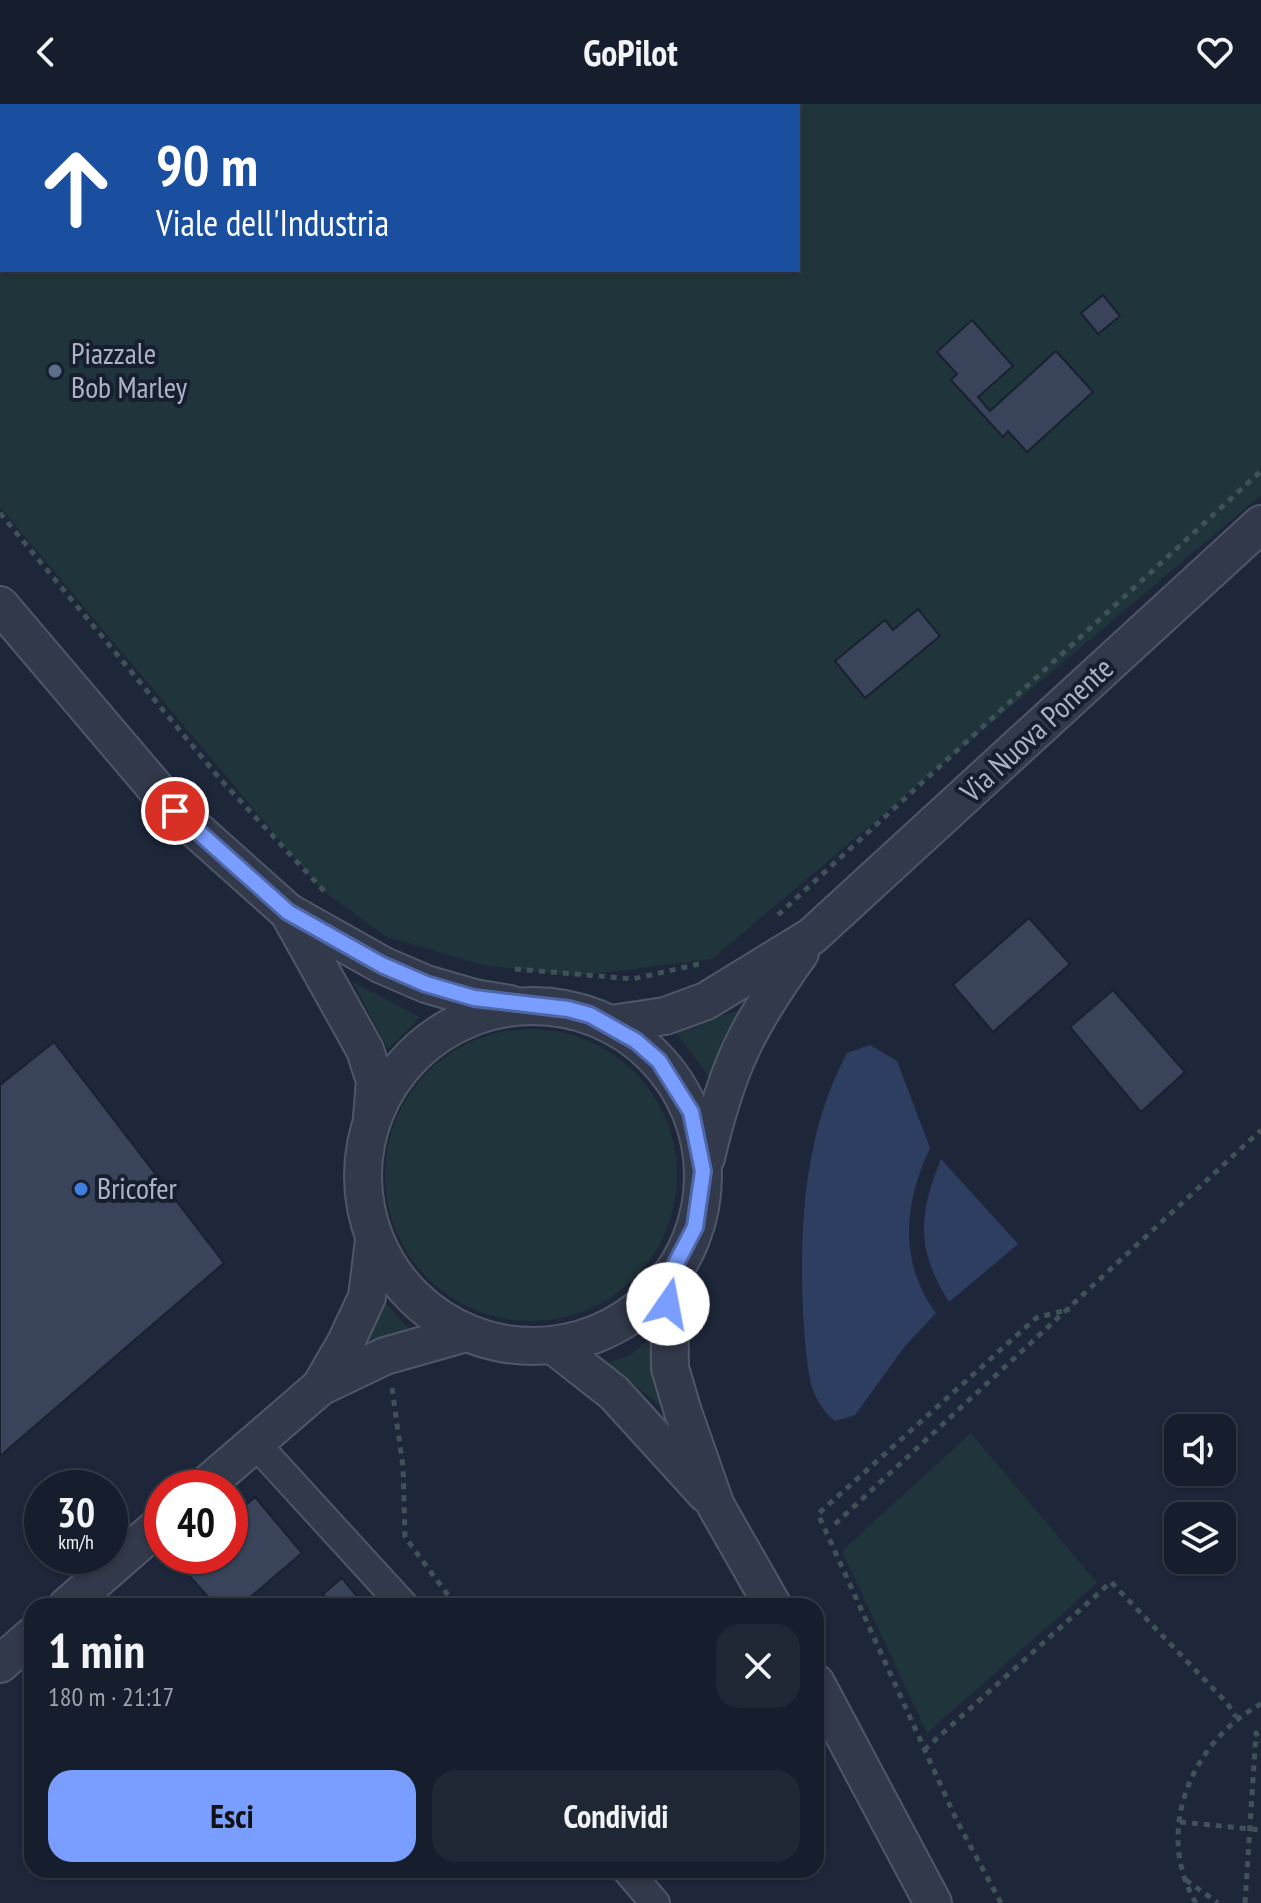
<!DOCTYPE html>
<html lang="it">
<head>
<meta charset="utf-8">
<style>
  body { margin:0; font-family:"PT Sans Narrow",sans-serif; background:#1f2634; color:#f1f3f6; height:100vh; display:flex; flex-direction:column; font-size:30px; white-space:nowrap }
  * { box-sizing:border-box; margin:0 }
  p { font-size:26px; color:#9ea2a9 }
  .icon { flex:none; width:44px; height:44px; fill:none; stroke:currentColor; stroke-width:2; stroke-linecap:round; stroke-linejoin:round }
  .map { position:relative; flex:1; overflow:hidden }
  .side { position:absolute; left:24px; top:1494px; width:800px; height:280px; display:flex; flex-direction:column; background:#161d2c; border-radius:24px; box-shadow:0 2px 6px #0004,0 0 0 2px #353b48 }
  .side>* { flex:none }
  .top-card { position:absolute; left:0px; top:0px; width:800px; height:168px; box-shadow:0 2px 6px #0004,0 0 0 2px #353b48; background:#1a4fa0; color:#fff; overflow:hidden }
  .tools { position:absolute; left:1164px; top:1310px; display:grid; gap:16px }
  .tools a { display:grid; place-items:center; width:72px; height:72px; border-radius:16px; background:#161d2c; box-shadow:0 2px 6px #0004,0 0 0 2px #353b48; font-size:40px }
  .speed { position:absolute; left:24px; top:1366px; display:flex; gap:16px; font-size:40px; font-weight:700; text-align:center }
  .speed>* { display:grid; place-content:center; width:104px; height:104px; border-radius:50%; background:#161d2c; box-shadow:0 2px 6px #0004,0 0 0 2px #353b48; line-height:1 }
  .speed small { font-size:20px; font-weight:400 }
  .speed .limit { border:12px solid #d22; background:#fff; color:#111 }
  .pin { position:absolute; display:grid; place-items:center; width:68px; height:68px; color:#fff; margin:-34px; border:4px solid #fff; border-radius:50%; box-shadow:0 2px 8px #0007 }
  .me { position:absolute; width:88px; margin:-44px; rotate:12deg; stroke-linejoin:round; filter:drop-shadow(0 0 6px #0008) }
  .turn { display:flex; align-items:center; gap:28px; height:168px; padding:0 24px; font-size:36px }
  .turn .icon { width:104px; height:104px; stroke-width:2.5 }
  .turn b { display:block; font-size:56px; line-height:68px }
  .round { display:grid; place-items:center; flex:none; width:84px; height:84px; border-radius:24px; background:#1f2634 }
  .headline { display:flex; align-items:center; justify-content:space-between; height:136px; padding:0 24px }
  h1 { font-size:48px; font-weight:700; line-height:60px }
  .cta { display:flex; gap:16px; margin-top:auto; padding:16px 24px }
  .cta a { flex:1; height:92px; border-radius:24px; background:#799eff; color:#111; font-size:32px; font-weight:700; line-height:92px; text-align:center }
  .cta a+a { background:#1f2634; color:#f1f3f6 }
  header { display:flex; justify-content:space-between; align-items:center; height:104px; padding:0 24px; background:#161d2c; font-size:36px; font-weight:700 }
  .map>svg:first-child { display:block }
  .green { fill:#20353b; fill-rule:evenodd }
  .water { fill:#2e3e61 }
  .building { fill:#39445b; stroke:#192131; stroke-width:2 }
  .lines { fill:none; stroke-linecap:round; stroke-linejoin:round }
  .minor-casing { stroke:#4f5668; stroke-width:32 }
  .tertiary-casing { stroke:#4f5668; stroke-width:40 }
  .path { stroke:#3e5258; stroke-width:5; stroke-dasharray:6 6; stroke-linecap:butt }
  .minor { stroke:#32394a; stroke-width:28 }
  .tertiary { stroke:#32394a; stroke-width:36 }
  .route-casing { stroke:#4f67a6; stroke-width:20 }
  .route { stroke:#799eff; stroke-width:14 }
  .service-dot { fill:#5c6f8a; stroke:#171f2f; stroke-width:3 }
  .shop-dot { fill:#3f7fe0; stroke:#171f2f; stroke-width:3 }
  .labels { text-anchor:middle; stroke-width:8; stroke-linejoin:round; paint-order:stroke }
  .poi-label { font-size:30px; fill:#acb3c7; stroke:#171f2f; text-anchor:start }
  .street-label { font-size:30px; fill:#acb3c7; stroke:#171f2f }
</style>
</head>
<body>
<header><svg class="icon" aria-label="back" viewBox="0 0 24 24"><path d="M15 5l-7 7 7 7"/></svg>GoPilot<svg class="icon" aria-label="heart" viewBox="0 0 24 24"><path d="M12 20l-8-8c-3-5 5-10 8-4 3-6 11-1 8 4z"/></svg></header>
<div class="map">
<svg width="1261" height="1799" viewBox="0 0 1261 1799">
  <rect width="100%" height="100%" fill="#1e273a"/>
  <!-- green -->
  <g class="green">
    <path d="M0 0H1261V391L712 855 577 872 483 861 385 832 322 786 0 403ZM2 2H798V166H2Z"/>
    <polygon points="353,878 420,913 388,945"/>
    <polygon points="747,903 711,976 676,928"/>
    <circle cx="531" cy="1071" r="146"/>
    <polygon points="381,1194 408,1224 374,1240 363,1229"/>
    <polygon points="651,1234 661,1302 607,1259 630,1251"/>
    <polygon points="971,1329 1097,1479 927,1629 842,1447"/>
  </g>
  <!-- water -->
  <g class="water">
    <path d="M870 941 897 957 930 1044C904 1098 898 1158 936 1209L905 1242 855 1311 835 1317C823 1308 813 1291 810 1276 800 1219 799 1123 809 1066 816 1024 827 986 847 949Z"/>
    <path d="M941 1055 1018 1140 949 1198C916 1145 918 1112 941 1055Z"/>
  </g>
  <!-- building -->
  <g class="building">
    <polygon points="1103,191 1120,212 1098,230 1081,209"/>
    <polygon points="972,216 1013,262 978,293 990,307 1056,247 1093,288 1027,348 1008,327 1003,333 951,276 957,270 937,248"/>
    <polygon points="918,505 940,532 865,594 835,557 885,516 893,526"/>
    <polygon points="1029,814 1070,860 993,928 953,881"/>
    <polygon points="1113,886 1185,968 1141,1008 1070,923"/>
    <polygon points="54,938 224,1159 0,1352 0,981"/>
    <polygon points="255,1393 302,1449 240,1502 216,1502 178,1459 187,1452 230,1452 230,1415"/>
    <polygon points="342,1474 362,1499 358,1502 332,1502 323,1490"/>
  </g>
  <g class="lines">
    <defs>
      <g id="minor">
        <polyline points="255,1339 404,1502"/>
        <polyline points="627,1766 655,1799"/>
      </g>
      <g id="tertiary">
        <polyline points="0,501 175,707 288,808 382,861 426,880 474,894 510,900"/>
        <polyline points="288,808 365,946 375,977 372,1013"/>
        <circle cx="533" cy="1072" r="170"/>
        <polyline points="611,920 665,912 706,897 812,832 1261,420"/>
        <path d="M706 1054C727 964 746 924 800 849"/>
        <polyline points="669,1173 670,1264 683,1308 716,1402 773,1502"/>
        <polyline points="553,1241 614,1289 706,1390"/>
        <polyline points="320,1283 346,1238 367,1193 374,1136"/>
        <polyline points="203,1384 320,1283 385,1252 466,1229"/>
        <polyline points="67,1502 162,1419"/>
        <polyline points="0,1560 32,1532"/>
        <polyline points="816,1579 933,1799"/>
      </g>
    </defs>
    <!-- minor casing -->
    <use href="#minor" class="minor-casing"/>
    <!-- tertiary casing -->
    <use href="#tertiary" class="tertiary-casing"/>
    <!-- path -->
    <g class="path">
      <polyline points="0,409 220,675 325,788"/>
      <polyline points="778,811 1261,367"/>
      <polyline points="515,865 633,875 699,860"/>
      <polyline points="392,1284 403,1363 405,1433 456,1502"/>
      <polyline points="835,1420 1261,1026"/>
      <polyline points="924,1646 1111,1478 1227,1599 1236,1613"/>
      <polyline points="1180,1718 1261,1726"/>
      <polyline points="1186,1776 1218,1799"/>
      <polyline points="1001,1799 957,1717 818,1410 1036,1214 1070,1205"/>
      <path d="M1196 1799C1153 1727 1192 1637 1261 1600"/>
      <polyline points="1245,1799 1256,1629 1261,1638"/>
    </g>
    <!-- minor -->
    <use href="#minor" class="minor"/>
    <!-- tertiary -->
    <use href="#tertiary" class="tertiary"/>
  </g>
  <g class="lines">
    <defs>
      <polyline id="route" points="175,707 288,808 382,861 426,880 474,894 568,905 590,911 636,937 659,957 691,1008 703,1067 695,1123 669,1173 668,1200"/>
    </defs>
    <!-- route casing -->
    <use href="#route" class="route-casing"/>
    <!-- route -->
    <use href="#route" class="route"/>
  </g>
  <!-- markers -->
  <circle class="service-dot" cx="55" cy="267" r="8"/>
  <circle class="shop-dot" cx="81" cy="1085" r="8"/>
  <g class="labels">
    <!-- poi labels -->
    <g class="poi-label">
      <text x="71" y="260">Piazzale<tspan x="71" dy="34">Bob Marley</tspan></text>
      <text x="97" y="1095">Bricofer</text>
    </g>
    <!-- street labels -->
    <g class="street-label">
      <text transform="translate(1037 626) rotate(-43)" y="10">Via Nuova Ponente</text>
    </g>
  </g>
</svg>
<div class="tools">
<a><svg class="icon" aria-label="sound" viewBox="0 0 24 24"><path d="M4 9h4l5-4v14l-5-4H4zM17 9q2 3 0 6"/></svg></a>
<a><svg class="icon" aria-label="layers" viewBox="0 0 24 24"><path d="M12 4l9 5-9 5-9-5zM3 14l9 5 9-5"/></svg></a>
</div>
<div class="speed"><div>30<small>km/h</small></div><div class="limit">40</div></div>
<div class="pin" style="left:175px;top:707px;background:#d93025"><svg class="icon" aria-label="arrive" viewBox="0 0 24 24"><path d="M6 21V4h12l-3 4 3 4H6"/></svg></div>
<svg class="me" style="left:668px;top:1200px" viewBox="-20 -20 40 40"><circle r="19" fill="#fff"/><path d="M0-13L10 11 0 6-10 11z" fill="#799eff"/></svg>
<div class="top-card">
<div class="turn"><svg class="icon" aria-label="ahead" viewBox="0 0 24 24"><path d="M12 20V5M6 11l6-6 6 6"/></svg><div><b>90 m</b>Viale dell'Industria</div></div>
</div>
<section class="side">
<div class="headline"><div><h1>1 min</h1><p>180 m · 21:17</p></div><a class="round"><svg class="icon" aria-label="close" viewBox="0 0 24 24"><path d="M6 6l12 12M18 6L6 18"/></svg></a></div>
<div class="cta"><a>Esci</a><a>Condividi</a></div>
</section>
</div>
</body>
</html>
